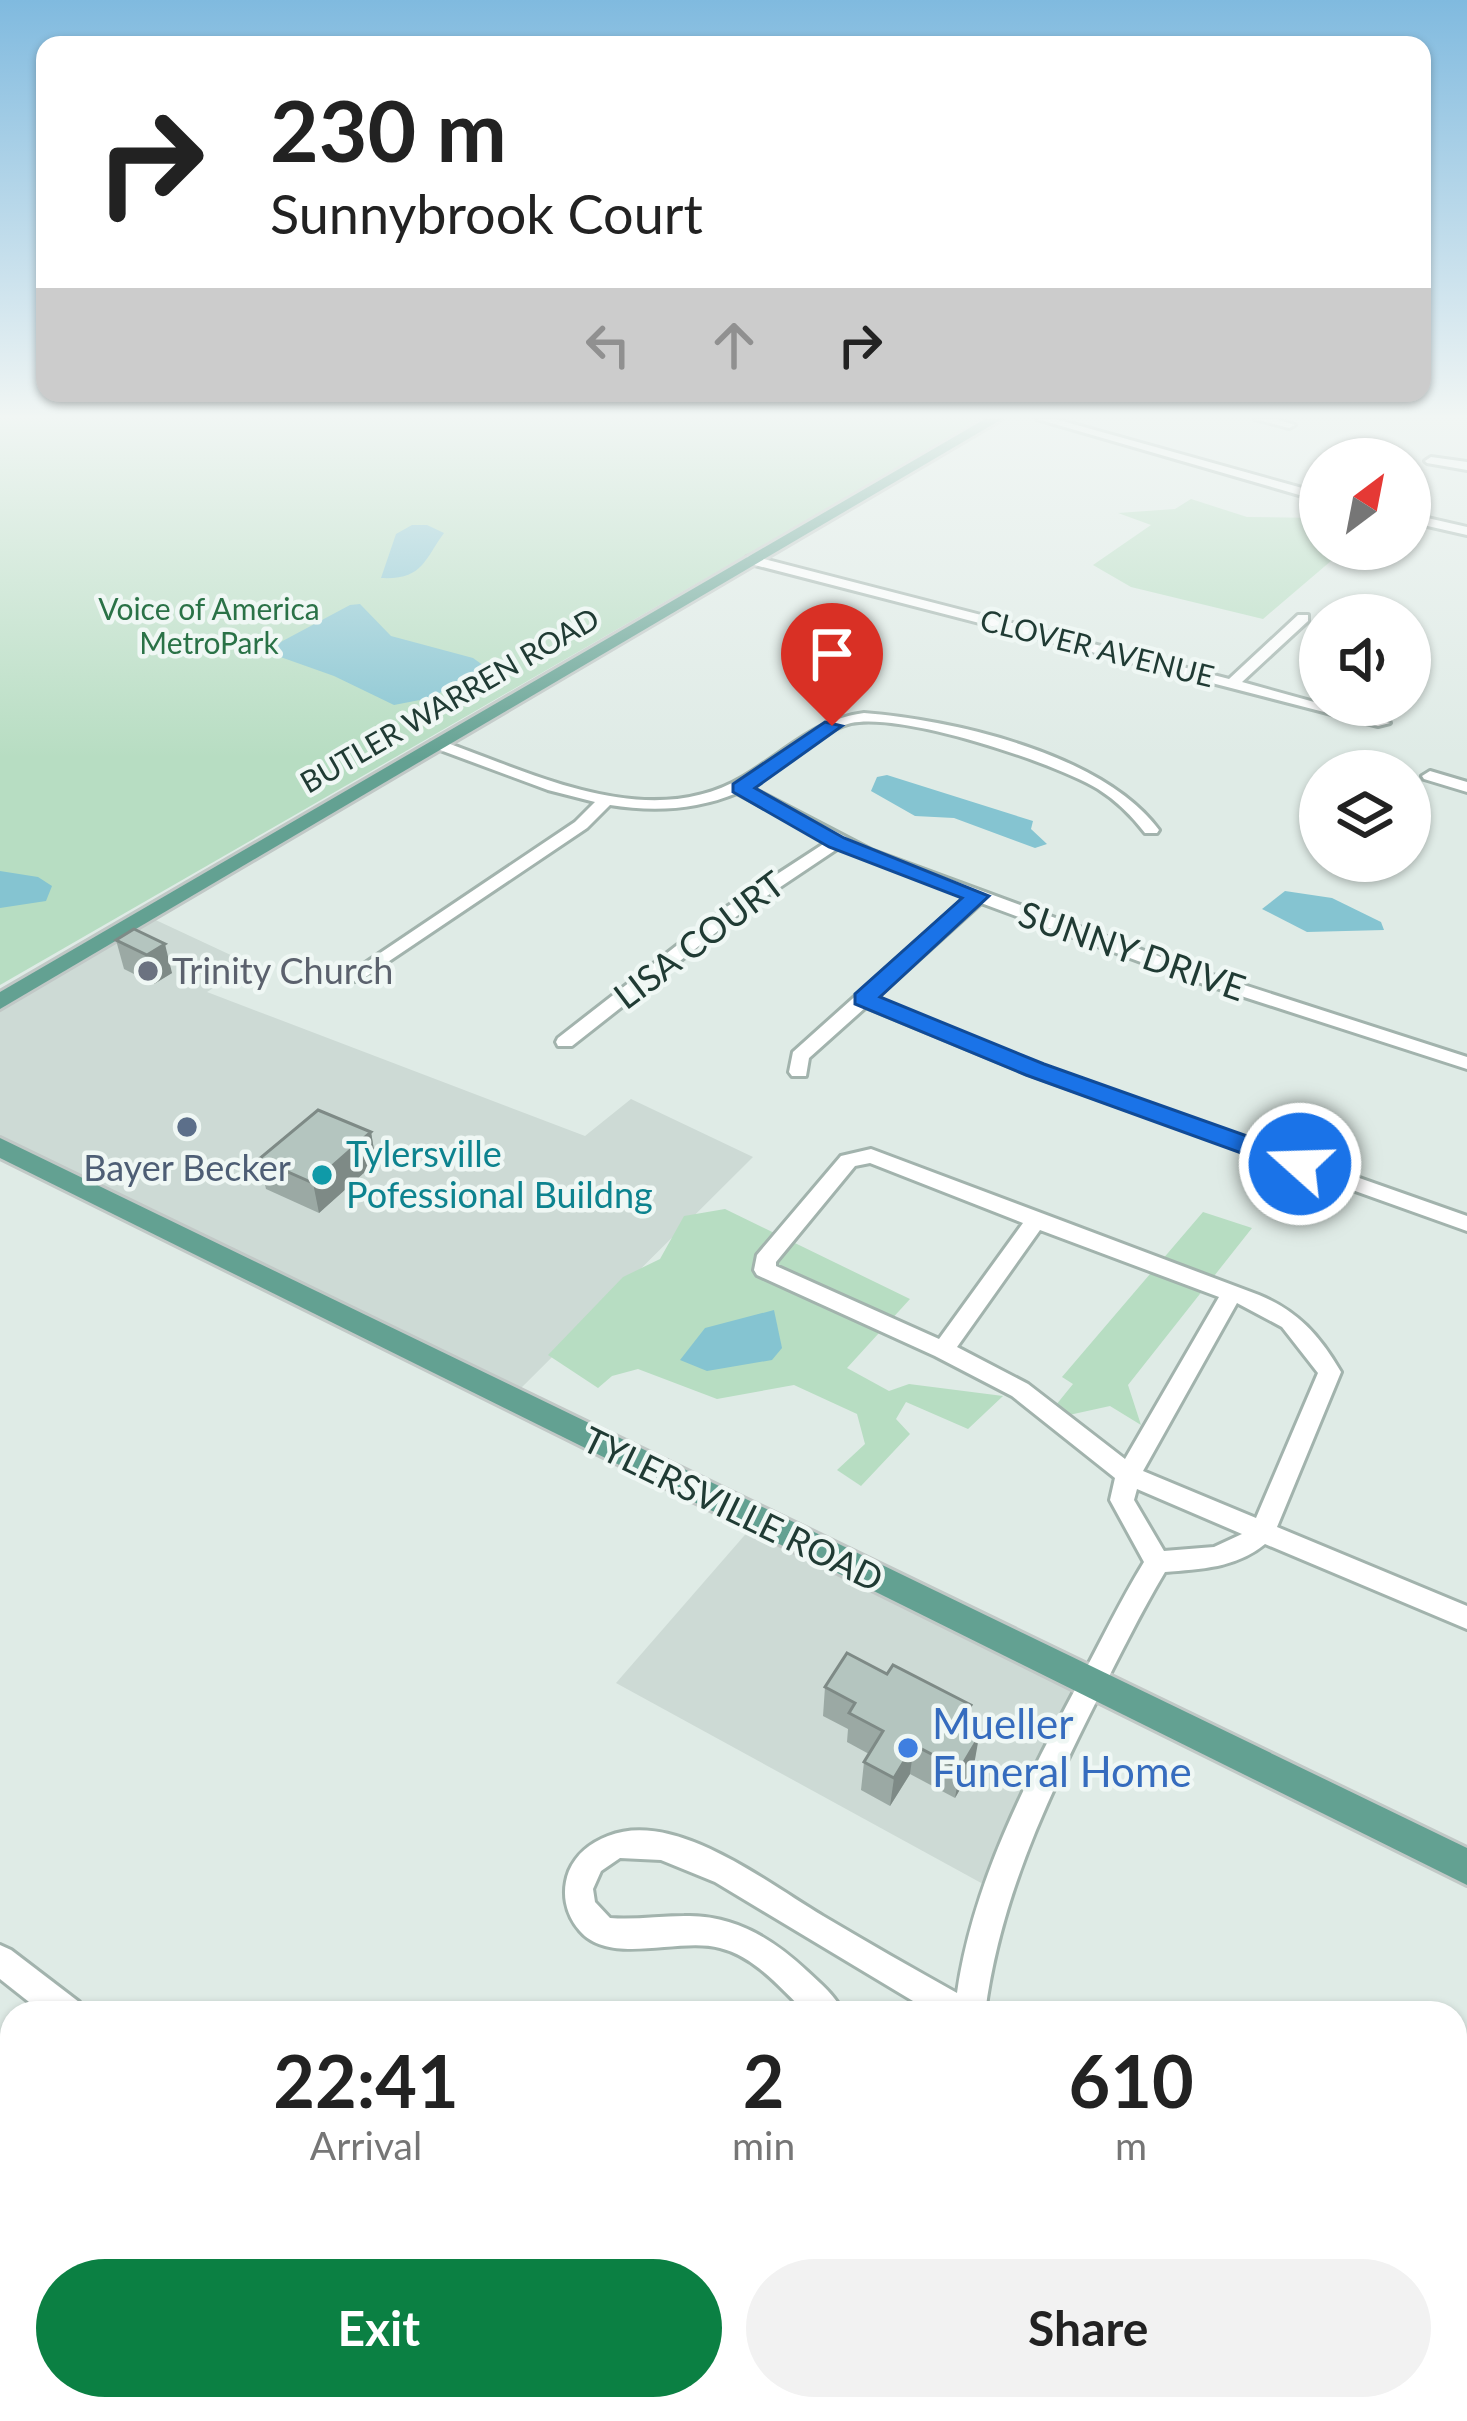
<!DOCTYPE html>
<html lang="en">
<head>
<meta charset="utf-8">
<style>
  body { margin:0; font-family:Lato,sans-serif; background:#f2f2f2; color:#222; height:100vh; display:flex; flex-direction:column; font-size:45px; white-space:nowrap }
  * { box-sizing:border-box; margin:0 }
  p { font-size:39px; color:#767676 }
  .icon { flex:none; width:66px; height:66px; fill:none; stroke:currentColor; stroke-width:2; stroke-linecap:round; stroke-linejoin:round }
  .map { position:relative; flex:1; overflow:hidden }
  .side { position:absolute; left:0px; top:2001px; width:1467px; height:420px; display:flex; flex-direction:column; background:#fff; border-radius:36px 36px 0 0; box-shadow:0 3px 9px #0004 }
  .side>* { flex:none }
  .hud { position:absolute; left:36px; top:36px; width:1395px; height:366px; border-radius:24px; box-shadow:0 3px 9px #0004; background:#fff; color:#222; overflow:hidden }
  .needle { width:78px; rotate:32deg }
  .buttons { position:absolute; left:1299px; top:438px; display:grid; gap:24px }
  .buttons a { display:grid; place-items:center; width:132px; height:132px; border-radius:50%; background:#fff; box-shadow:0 3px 9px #0004; font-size:60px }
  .pin { position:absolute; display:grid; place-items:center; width:102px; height:102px; color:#fff; margin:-123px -51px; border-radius:50% 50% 50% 0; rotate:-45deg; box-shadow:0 0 12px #0007 }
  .pin .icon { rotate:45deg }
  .me { position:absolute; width:132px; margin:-66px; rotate:290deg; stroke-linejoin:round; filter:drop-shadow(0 0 9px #0008) }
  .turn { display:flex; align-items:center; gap:42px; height:252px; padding:0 36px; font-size:54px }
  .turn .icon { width:156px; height:156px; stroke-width:2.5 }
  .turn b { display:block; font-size:84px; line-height:102px }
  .lanes { display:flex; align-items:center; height:114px; padding:0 36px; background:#0003; justify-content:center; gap:60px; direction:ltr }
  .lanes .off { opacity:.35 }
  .eta { display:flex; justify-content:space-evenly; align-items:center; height:204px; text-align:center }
  .eta b { font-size:72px; font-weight:700; line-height:84px }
  .primary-button { display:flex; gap:24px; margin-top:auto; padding:24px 36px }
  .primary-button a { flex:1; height:138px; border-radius:72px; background:#0b8043; color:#fff; font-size:48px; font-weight:700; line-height:138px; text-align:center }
  .primary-button a+a { background:#f2f2f2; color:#222 }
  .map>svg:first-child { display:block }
  .built { fill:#cddad5 }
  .green { fill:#b7ddc2 }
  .water { fill:#85c4d1 }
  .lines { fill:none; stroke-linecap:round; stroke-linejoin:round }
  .minor-casing { stroke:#a2b3ad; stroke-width:6 }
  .major-casing { stroke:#c1c8c6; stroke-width:6 }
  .minor { fill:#fff; fill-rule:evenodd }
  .major { fill:#63a192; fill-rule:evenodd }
  .wall { fill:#9ba9a4 }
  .shaded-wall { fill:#7e8a86 }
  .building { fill:#b4c5bf; stroke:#7e8a86; stroke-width:3 }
  .route { fill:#1a73e8; stroke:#114b97; stroke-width:3 }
  .worship-dot { fill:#6b7280; stroke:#eff7f4; stroke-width:4.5 }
  .service-dot { fill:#5c6f8a; stroke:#eff7f4; stroke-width:4.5 }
  .culture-dot { fill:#0f9aa8; stroke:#eff7f4; stroke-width:4.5 }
  .shop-dot { fill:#3f7fe0; stroke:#eff7f4; stroke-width:4.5 }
  .labels { text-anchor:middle; stroke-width:9; stroke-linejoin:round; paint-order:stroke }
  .far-park-label { font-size:30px; fill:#2a7247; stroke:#eff7f4 }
  .far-street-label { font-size:30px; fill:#203b34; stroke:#eff7f4 }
  .street-label { font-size:36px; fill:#203b34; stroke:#eff7f4 }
  .worship-label { font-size:36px; fill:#5b616d; stroke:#eff7f4; text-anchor:start }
  .culture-label { font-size:36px; fill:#0d838f; stroke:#eff7f4; text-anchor:start }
  .service-label { font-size:36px; fill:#4e5e75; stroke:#eff7f4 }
  .near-shop-label { font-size:42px; fill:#366cbe; stroke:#eff7f4; text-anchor:start }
</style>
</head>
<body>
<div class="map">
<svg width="1467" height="2421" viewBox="0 0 1467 2421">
  <rect width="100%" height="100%" fill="#dfebe6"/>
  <!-- built -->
  <g class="built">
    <polygon points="145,915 250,964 207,992 585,1136 631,1099 753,1157 510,1399 0,1147 0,1002"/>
    <polygon points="757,1521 1092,1685 994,1890 616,1683"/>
  </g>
  <!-- green -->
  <g class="green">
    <polygon points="0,419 982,419 0,985"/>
    <polygon points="1191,499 1247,517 1320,518 1320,549 1345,549 1263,619 1131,587 1093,565 1151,525 1118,513 1175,509"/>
    <polygon points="725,1209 910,1299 847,1368 889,1391 909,1384 1003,1396 968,1429 906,1402 896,1419 910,1434 861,1486 837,1470 865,1444 857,1414 794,1385 717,1399 638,1369 612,1376 598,1388 548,1355 623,1277 660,1259 684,1216"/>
    <polygon points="1203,1212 1252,1228 1128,1385 1141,1425 1110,1406 1069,1415 1056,1405 1073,1384 1062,1377"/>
  </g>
  <!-- water -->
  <g class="water">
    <path d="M412 525H427L444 533C424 560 423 580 381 578L396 534Z"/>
    <polygon points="360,604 391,636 473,658 487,668 430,698 394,705 334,676 272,654 277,644 350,605"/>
    <polygon points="887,775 1033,821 1031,829 1047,844 1035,848 954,818 915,816 871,791 877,777"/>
    <polygon points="0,871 38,877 52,886 46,901 0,908"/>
    <polygon points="1285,891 1332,898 1381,922 1384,930 1307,932 1262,909"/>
    <polygon points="774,1310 782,1348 772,1360 707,1371 680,1360 705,1328"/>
  </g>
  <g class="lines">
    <defs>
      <g id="minor">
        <polygon points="1037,419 1055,419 1320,493 1320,501"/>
        <polygon points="1255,419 1276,419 1295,425 1289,428"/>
        <polygon points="1431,457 1467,462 1467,470 1427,463 1425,461"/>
        <polygon points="1410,514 1467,527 1467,535 1410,522"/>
        <polygon points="752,556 1229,679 1298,615 1308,615 1308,621 1242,682 1390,723 1378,726 747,563 747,557"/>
        <path d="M864 713C954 720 1103 754 1159 830L1157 833H1145C1132 816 1117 801 1098 789 1053 762 902 712 851 723 814 732 782 768 750 787L871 850 1188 967 1467 1057V1069L1176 975 981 903 876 998 1042 1066 1467 1216V1231L1028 1074 866 1007 809 1058 806 1076H792L789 1072 793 1052 966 897 840 847 737 916 572 1046H558L556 1042 558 1038 725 908 828 841 737 793C696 810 653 812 610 805L587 828 361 980 355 981 346 976 575 822 595 802 548 790 432 747V741H442C534 774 649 833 743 777 784 753 815 719 864 713Z"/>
        <polygon points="1430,771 1467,782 1467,792 1424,779 1422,776"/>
        <path d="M871 1149 1259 1295C1298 1311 1320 1336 1341 1372L1277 1527 1467 1606V1629L1265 1544C1236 1568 1201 1569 1165 1572 1141 1612 1121 1653 1100 1694 1048 1797 1000 1897 985 2013H933L715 1882 661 1860 620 1858 601 1871 593 1889 595 1902 610 1918C635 1920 659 1916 684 1916 733 1914 773 1939 807 1971 821 1984 836 1996 843 2013H806C782 1989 754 1956 720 1948 679 1937 610 1966 580 1931 565 1914 561 1892 569 1871 577 1853 590 1843 608 1836 675 1809 767 1883 823 1916 867 1942 912 1968 957 1993 973 1882 1026 1782 1078 1684 1100 1643 1120 1601 1144 1562L1110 1500 1115 1478 1012 1396 935 1356 757 1275 754 1270 757 1255 841 1156ZM870 1163 1023 1223 939 1339 776 1266V1262L855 1166ZM1040 1230 1219 1297 1125 1459 1028 1384 957 1347ZM1237 1303 1282 1327 1318 1373 1256 1518 1143 1471ZM1137 1489 1242 1534 1214 1547 1164 1551 1134 1500Z"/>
        <polygon points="0,1945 11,1950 79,2002 83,2013 43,2013 0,1979"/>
        <polygon points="1455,2284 1467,2289 1467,2325 1455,2320"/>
        <polygon points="977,2409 1013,2409 1014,2421 978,2421"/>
      </g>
      <g id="major">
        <polygon points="985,419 1002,419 0,1009 0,992"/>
        <polygon points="0,1138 1467,1848 1467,1885 0,1158"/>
      </g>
    </defs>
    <!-- minor casing -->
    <use href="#minor" class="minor-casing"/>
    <!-- major casing -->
    <use href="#major" class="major-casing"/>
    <!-- minor -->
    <use href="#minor" class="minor"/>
    <!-- major -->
    <use href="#major" class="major"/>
  </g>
  <!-- wall -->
  <g class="wall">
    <polygon points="134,929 172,973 154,984 124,969 116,940"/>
    <polygon points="371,1132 376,1162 319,1213 266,1189 259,1159"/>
    <polygon points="825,1687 967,1731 974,1765 955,1798 910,1774 890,1806 861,1790 864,1762 869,1754 847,1742 848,1729 823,1716"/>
    <polygon points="1467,2052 1467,2134 1455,2127 1455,2089"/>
  </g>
  <!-- shaded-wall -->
  <g class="shaded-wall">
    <polygon points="165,944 172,973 154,984 147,955"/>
    <polygon points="371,1132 376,1162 319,1213 313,1183"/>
    <polygon points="971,1705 966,1734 958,1726"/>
    <polygon points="979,1737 974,1765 955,1798 960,1769"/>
    <polygon points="914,1745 910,1774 890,1806 894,1778"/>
  </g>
  <!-- building -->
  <g class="building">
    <polygon points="134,929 165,944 147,955 116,940"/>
    <polygon points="318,1110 371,1132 313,1183 259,1159"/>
    <polygon points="847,1653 887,1674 893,1665 971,1705 958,1726 979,1737 960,1769 914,1745 894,1778 864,1762 883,1731 849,1713 855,1703 825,1687"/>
    <polygon points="1467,2079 1467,2100 1461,2097"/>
  </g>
  <!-- sky -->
  <linearGradient id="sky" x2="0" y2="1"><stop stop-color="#80badf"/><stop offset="0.55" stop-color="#f1f6f4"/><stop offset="1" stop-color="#f1f6f4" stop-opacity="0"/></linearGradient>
  <rect width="1467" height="758" fill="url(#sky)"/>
  <!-- route -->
  <polygon class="route" points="825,722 842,726 755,788 844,838 989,896 880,997 1044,1064 1309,1158 1313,1164 1309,1171 1291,1171 1026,1075 855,1004 855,994 962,898 829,847 733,792 733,784"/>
  <!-- markers -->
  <circle class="worship-dot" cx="148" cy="971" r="12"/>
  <circle class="service-dot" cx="187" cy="1127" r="12"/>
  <circle class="culture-dot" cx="322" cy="1175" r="12"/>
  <circle class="shop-dot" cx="908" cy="1748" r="12"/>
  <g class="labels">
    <!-- far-park labels -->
    <g class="far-park-label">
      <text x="209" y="620">Voice of America<tspan x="209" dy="34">MetroPark</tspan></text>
    </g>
    <!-- far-street labels -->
    <g class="far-street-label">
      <text transform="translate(1097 649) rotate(14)" y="10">CLOVER AVENUE</text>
      <text transform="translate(450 701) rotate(-30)" y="10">BUTLER WARREN ROAD</text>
    </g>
    <!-- street labels -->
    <g class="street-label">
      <text transform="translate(699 940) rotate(-37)" y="13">LISA COURT</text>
      <text transform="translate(1132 951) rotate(19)" y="13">SUNNY DRIVE</text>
      <text transform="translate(733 1509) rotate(26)" y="13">TYLERSVILLE ROAD</text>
    </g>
    <!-- worship labels -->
    <g class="worship-label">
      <text x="172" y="984">Trinity Church</text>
    </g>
    <!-- culture labels -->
    <g class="culture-label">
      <text x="346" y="1167">Tylersville<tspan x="346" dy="41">Pofessional Buildng</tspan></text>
    </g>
    <!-- service labels -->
    <g class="service-label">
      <text x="187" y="1181">Bayer Becker</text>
    </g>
    <!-- near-shop labels -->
    <g class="near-shop-label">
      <text x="932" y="1739">Mueller<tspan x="932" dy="48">Funeral Home</tspan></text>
    </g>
  </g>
</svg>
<div class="buttons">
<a><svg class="needle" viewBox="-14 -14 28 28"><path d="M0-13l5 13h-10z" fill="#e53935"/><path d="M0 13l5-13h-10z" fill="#767676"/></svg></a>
<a><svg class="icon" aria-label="sound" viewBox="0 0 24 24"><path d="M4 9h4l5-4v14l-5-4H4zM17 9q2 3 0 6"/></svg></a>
<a><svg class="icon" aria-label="layers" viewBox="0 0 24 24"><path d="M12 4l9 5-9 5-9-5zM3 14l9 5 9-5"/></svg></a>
</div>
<div class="pin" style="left:832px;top:726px;background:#d93025"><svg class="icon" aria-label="arrive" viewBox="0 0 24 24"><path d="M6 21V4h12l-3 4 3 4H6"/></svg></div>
<svg class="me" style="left:1300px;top:1164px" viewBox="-20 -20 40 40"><circle r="17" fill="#1a73e8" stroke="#fff" stroke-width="3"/><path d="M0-11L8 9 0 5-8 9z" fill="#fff"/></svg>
<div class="hud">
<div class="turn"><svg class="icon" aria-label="right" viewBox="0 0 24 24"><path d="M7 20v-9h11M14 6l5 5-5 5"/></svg><div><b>230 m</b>Sunnybrook Court</div></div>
<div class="lanes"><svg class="icon off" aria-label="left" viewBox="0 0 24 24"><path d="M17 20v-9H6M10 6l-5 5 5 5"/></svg><svg class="icon off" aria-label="ahead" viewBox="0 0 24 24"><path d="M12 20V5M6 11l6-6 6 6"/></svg><svg class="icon" aria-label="right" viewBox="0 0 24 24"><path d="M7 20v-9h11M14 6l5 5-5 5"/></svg></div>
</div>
<section class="side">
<div class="eta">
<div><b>22:41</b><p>Arrival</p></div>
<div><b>2</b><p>min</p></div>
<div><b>610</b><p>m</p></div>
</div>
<div class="primary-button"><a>Exit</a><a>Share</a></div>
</section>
</div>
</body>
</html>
